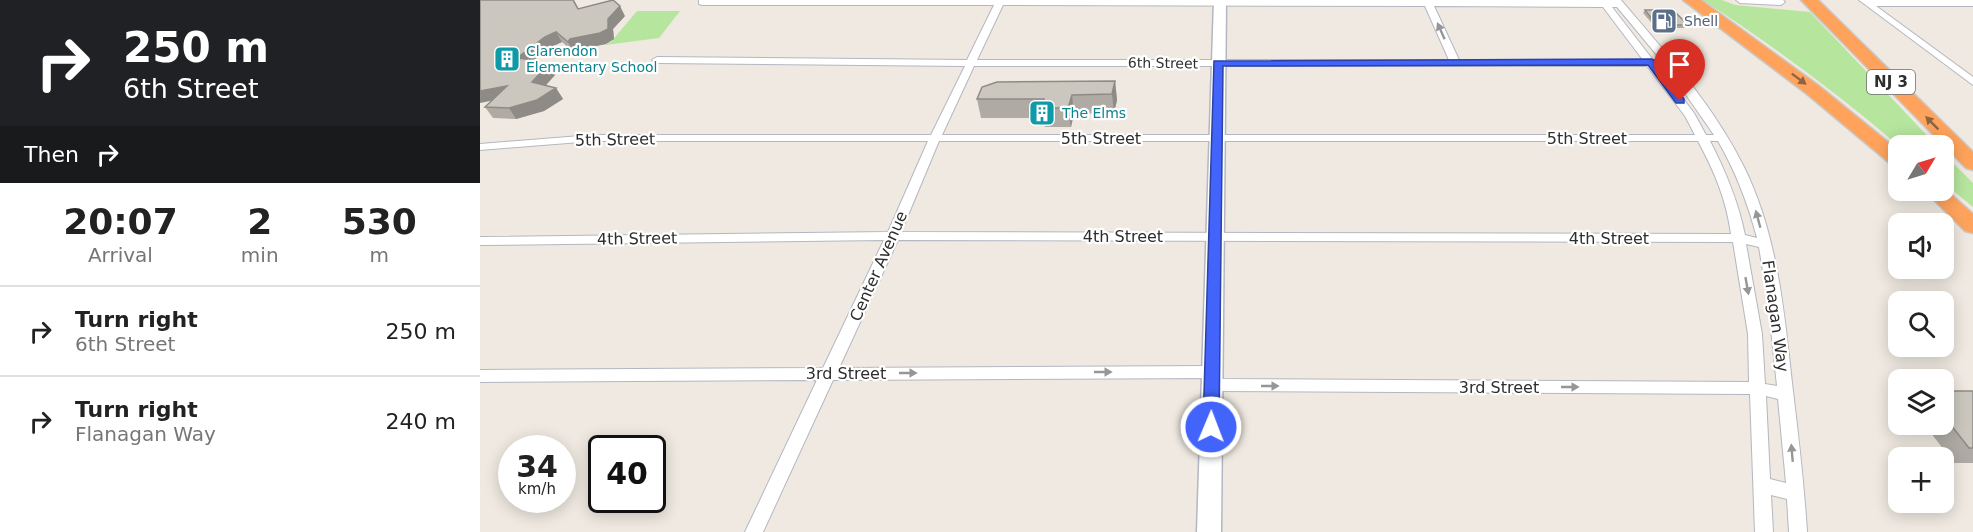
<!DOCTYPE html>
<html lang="en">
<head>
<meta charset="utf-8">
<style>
  body { margin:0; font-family:"DejaVu Sans",sans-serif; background:#f2f2f2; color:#222; height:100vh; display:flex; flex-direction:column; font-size:22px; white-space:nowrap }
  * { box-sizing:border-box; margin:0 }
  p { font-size:20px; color:#767676 }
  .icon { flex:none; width:33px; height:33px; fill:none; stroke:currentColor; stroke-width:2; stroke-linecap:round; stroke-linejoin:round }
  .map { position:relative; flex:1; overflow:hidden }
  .sheet { display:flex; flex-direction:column; background:#fff; width:480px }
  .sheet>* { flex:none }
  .banner { background:#202124; color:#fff; overflow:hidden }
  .needle { width:39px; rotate:52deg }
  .buttons { position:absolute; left:1408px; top:135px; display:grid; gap:12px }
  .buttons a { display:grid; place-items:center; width:66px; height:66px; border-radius:12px; background:#fff; box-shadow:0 3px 15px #0003; font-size:30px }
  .speed { position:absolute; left:18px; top:435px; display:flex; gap:12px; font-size:30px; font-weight:700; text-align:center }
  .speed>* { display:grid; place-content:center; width:78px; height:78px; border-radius:50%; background:#fff; box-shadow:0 3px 15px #0003; line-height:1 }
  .speed small { font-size:15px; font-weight:400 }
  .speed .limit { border:3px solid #111; border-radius:9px; background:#fff; color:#111 }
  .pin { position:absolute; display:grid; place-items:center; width:51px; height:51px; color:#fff; margin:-62px -26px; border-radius:50% 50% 50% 0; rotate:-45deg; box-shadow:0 0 6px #0007 }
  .pin .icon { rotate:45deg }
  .me { position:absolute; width:66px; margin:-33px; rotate:1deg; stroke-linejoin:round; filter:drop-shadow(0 0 4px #0008) }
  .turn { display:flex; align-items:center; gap:21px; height:126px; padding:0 24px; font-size:27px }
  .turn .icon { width:78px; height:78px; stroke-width:2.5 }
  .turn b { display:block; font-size:42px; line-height:51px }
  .then { display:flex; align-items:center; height:57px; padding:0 24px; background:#0003; gap:12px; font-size:22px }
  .eta { display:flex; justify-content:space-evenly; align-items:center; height:102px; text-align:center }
  .eta b { font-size:36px; font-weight:600; line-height:42px }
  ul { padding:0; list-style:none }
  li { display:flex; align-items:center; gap:18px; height:90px; padding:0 24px; border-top:2px solid #e0e0e0 }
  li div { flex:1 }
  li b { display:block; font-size:22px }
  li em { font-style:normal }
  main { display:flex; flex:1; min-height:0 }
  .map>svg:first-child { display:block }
  .green { fill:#b6e59e }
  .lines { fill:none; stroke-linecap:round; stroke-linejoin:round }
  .street-casing { stroke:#b4b7c1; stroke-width:2 }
  .secondary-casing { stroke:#b4b7c1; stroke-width:3 }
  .highway-casing { stroke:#c9c9c9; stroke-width:3 }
  .street { fill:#fff; fill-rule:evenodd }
  .secondary { fill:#fff; fill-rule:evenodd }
  .highway { fill:#ffa35c; fill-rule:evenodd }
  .wall { fill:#afaba4 }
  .shaded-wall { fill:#8e8b86 }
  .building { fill:#cbc7bf; stroke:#8e8b86; stroke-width:1.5 }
  .oneway { fill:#969696 }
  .oneway2 { fill:#8c6343 }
  .route { fill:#4264fb; stroke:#2b41a3; stroke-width:1.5 }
  .labels { text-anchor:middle; stroke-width:4.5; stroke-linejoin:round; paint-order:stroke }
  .far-service-label { font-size:14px; fill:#4e5e75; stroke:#fff; text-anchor:start }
  .far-culture-label { font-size:14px; fill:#0d838f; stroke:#fff; text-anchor:start }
  .far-street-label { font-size:14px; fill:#2e2e2e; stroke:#fff }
  .shield { fill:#fff; stroke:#6d6d6d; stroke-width:1.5 }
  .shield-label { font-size:15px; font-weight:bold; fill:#2e2e2e }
  .street-label { font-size:16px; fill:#2e2e2e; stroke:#fff }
</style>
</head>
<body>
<main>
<section class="sheet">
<div class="banner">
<div class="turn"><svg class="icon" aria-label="right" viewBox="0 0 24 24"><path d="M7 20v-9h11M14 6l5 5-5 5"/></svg><div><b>250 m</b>6th Street</div></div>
<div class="then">Then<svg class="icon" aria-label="right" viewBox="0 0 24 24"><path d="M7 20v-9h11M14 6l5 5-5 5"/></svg></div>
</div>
<div class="eta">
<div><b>20:07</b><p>Arrival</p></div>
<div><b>2</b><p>min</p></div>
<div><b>530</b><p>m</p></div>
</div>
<ul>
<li><svg class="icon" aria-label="right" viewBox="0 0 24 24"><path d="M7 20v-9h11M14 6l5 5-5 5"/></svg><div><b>Turn right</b><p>6th Street</p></div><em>250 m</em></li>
<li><svg class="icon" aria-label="right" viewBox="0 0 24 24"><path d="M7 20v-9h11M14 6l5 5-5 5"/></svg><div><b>Turn right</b><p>Flanagan Way</p></div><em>240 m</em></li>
</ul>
</section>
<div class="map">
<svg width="1493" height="532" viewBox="0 0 1493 532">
  <rect width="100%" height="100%" fill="#efe9e1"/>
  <!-- green -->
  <g class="green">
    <path d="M1223 0H1242L1255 5 1330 12 1456 145 1419 146C1357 93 1292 45 1223 0Z"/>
    <polygon points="157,11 200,11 179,38 125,45 131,42"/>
    <polygon points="1464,154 1493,183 1493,207 1464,183"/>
  </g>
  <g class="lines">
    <defs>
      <g id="street">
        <path d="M219 0H1141C1185 52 1233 104 1264 167 1297 234 1304 309 1312 383 1318 432 1324 482 1327 532H1309L1307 499 1291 495 1293 532H1275L1270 394 732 391 726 389 724 385 726 381 732 379 1269 382 1268 334 1253 242 418 240 359 368 732 366 737 368 740 372 737 376 732 378 353 380 283 532H265L337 380 0 382V370L343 368 404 240 0 245V237L408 232 448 141H113L0 150V144L113 135H451L485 66 177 63 172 60 177 57 487 60 514 5H222L219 4ZM523 5 945 6 969 60H497ZM954 6 1123 7 1163 60H979ZM1132 7H1137L1181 60H1173ZM494 66H1167L1205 116 1215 135H462ZM1178 66H1186L1234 135H1226L1214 113ZM459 141H1218C1235 173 1246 199 1251 234L421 232ZM1230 141H1238C1256 172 1268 204 1277 238L1265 235C1258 201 1246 172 1230 141ZM1266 244 1279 247 1288 302 1297 386 1285 384 1282 334ZM1286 396 1298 399 1306 483 1290 479Z"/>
        <polygon points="1256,0 1303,0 1305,2 1301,5 1260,3"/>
        <polygon points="1379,0 1493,0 1493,6 1396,6 1493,77 1493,85"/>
      </g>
      <polygon id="secondary" points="734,0 746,0 741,532 717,532"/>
      <g id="highway">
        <polygon points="1203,0 1221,0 1339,86 1419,151 1419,167 1412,165 1327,94"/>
        <polygon points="1321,0 1338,0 1493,152 1493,170 1486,168"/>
        <polygon points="1464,188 1493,214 1493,233 1485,231 1444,190 1464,190"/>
      </g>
    </defs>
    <!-- street casing -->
    <use href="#street" class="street-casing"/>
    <!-- secondary casing -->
    <use href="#secondary" class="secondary-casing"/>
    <!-- highway casing -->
    <use href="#highway" class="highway-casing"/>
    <!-- street -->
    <use href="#street" class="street"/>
    <!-- secondary -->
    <use href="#secondary" class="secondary"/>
    <!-- highway -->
    <use href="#highway" class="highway"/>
  </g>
  <!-- wall -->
  <g class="wall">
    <polygon points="94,0 99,9 145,16 133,29 134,39 126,44 96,50 94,53 82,42 71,47 53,61 56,65 75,75 65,86 76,88 83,99 64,111 36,119 13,118 5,107 11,101"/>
    <polygon points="1165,10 1208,25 1206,28 1176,28 1163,13"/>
    <polygon points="635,81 637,100 634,113 594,114 591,127 565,127 563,118 501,118 497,99"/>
    <polygon points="1464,391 1493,391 1493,463 1474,463 1444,424 1464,424"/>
  </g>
  <!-- shaded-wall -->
  <g class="shaded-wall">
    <polygon points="140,6 145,16 133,29 134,39 126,44 96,50 94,53 88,42 90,39"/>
    <polygon points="76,32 82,42 71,47 53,61 59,71 37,58 65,37"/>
    <polygon points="68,64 75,75 59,93 52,82"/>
    <polygon points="635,81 637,100 634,113 632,94"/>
    <polygon points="27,86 35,96 0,103 0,91"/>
    <polygon points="76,88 83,99 64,111 36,119 29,108"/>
    <polygon points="592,95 594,114 591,127 588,108"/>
  </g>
  <!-- building -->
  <g class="building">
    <polygon points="0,0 93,0 98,9 133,0 140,6 128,19 128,29 120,33 90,39 88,42 76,32 65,37 37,58 53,60 50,65 68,64 52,82 76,88 57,100 29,108 5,107 27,86 0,91"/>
    <polygon points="1165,10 1193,10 1208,25 1177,25"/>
    <polygon points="635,81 632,94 592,95 588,108 561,108 564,99 497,99 502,87 517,82"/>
    <polygon points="1464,391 1493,391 1493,448 1489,448 1464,416"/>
  </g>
  <!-- one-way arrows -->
  <defs><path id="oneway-solid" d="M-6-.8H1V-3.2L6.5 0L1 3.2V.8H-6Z" transform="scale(1.5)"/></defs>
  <g class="oneway">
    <use href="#oneway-solid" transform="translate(961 31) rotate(-114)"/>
    <use href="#oneway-solid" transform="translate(1278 219) rotate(-105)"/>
    <use href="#oneway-solid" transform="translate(1267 286) rotate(80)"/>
    <use href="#oneway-solid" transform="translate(623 372)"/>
    <use href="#oneway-solid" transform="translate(428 373)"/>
    <use href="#oneway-solid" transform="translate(790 386)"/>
    <use href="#oneway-solid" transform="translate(1090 387)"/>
    <use href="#oneway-solid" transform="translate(1312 453) rotate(-95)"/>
  </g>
  <g class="oneway2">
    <use href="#oneway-solid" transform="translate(1319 79) rotate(37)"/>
    <use href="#oneway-solid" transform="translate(1452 123) rotate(-135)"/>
  </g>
  <!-- route -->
  <polygon class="route" points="1171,59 1174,60 1204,99 1204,103 1196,103 1168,65 743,66 739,427 737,432 731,434 725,432 723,427 734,61"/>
  <!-- icons -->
  <defs>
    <symbol id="fuel-square" viewBox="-11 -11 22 22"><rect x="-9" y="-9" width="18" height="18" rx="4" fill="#5c6f8a" stroke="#fff"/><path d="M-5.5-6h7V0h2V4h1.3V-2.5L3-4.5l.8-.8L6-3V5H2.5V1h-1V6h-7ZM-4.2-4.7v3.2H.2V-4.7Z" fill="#fff"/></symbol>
    <symbol id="building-square" viewBox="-11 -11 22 22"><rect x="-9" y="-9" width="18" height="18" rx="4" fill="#0f9aa8" stroke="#fff"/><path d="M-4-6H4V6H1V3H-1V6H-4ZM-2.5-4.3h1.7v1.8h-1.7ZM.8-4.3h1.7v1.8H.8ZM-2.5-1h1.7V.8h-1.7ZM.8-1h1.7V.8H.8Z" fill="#fff"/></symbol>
  </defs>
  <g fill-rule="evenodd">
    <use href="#fuel-square" x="1169" y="6" width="30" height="30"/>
    <use href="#building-square" x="12" y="44" width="30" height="30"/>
    <use href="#building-square" x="547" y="98" width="30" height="30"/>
  </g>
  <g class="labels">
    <!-- far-service labels -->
    <g class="far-service-label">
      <text x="1204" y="26">Shell</text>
    </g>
    <!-- far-culture labels -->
    <g class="far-culture-label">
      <text x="46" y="56">Clarendon<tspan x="46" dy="16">Elementary School</tspan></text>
      <text x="582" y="118">The Elms</text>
    </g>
    <!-- far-street labels -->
    <g class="far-street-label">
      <text transform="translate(683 63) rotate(1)" y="5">6th Street</text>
    </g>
    <!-- shield labels -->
    <rect class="shield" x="1387" y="70" width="48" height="24" rx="4.5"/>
    <g class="shield-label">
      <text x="1411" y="87">NJ 3</text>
    </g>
    <!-- street labels -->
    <g class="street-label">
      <text x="621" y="144">5th Street</text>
      <text x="1107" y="144">5th Street</text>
      <text transform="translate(135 139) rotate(-1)" y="6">5th Street</text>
      <text x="643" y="242">4th Street</text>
      <text transform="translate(157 238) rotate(-1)" y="6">4th Street</text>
      <text x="1129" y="244">4th Street</text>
      <text transform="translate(398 266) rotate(-66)" y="6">Center Avenue</text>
      <text transform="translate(1296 316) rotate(82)" y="6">Flanagan Way</text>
      <text x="366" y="379">3rd Street</text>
      <text x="1019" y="393">3rd Street</text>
    </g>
  </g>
</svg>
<div class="buttons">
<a><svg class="needle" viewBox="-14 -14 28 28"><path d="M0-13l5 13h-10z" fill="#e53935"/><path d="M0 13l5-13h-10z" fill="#767676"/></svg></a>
<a><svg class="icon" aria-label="sound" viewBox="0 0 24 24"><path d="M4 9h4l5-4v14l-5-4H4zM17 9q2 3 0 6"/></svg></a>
<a><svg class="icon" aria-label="search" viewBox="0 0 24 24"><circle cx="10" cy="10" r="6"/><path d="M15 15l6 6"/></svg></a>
<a><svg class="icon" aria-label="layers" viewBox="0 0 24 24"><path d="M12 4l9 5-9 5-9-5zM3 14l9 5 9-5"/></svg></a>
<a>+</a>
</div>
<div class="speed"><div>34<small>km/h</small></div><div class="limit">40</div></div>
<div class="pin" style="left:1200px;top:101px;background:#d93025"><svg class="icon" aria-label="arrive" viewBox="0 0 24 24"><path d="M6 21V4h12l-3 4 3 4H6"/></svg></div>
<svg class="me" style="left:731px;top:427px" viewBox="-20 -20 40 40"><circle r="17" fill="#4264fb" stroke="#fff" stroke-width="3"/><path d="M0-11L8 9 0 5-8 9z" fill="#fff"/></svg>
</div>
</main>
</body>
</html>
